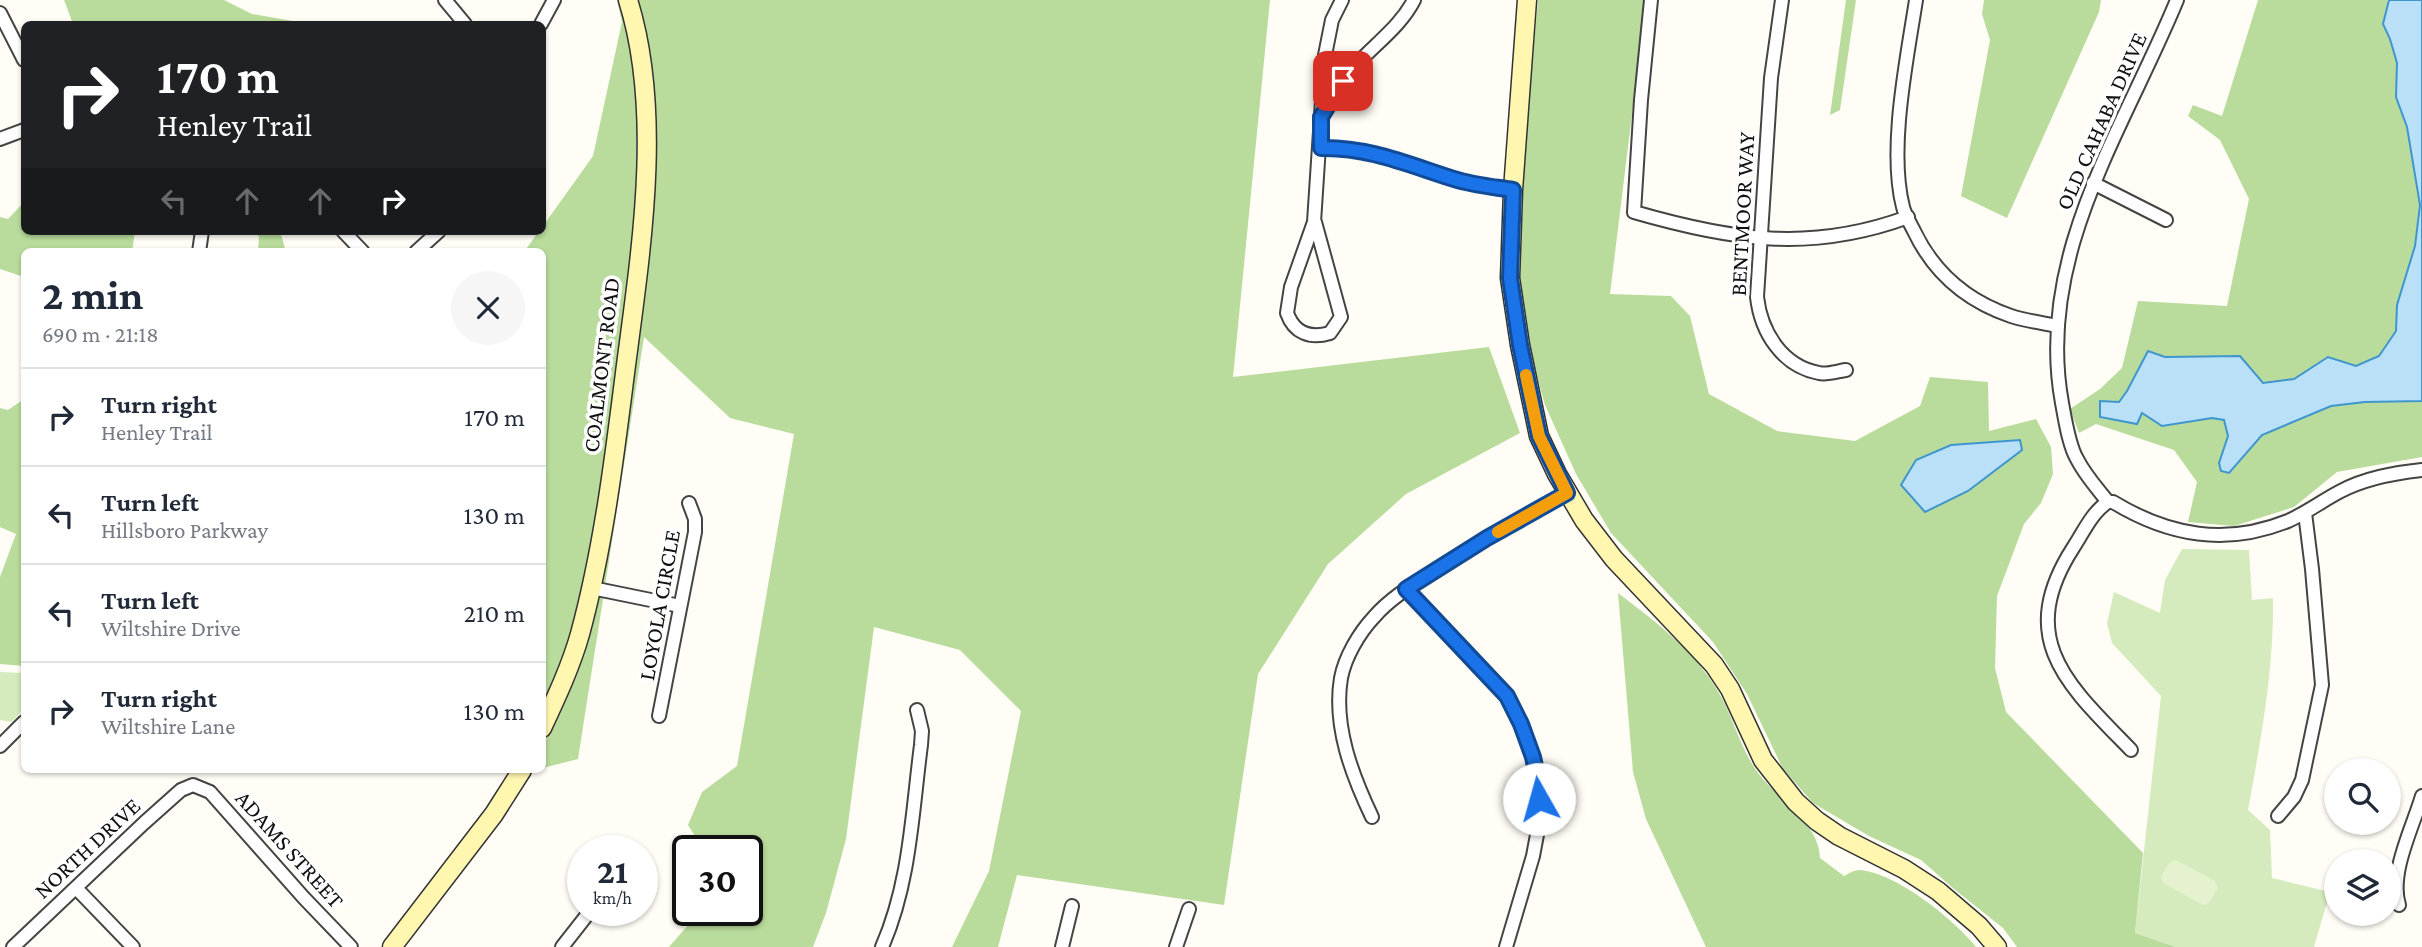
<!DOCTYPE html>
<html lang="en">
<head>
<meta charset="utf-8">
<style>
  body { margin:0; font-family:"Crimson Pro",serif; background:#f6f6f7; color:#1f2937; height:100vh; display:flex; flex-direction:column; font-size:26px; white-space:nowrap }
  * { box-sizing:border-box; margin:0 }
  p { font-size:23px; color:#747a83 }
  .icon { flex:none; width:38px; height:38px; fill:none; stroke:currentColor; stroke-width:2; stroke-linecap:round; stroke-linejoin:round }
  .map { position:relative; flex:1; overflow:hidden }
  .sheet { position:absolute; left:21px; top:248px; width:525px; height:525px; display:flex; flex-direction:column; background:#fff; border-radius:10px; box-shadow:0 2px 5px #0004 }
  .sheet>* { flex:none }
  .guide { position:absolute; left:21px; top:21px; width:525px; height:214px; border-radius:10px; box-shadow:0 2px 5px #0004; background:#202124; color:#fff; overflow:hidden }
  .fabs { position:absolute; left:2324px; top:758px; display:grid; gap:14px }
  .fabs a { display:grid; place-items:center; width:77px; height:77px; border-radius:50%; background:#fff; box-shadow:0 2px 5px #0004; font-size:35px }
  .speed { position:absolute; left:567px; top:835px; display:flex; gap:14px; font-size:35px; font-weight:700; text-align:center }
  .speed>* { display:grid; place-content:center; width:91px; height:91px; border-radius:50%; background:#fff; box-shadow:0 2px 5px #0004; line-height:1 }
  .speed small { font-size:18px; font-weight:400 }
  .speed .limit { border:4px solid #111; border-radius:10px; background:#fff; color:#111 }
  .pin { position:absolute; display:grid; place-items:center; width:60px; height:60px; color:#fff; margin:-30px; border-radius:14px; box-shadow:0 4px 10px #0006 }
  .me { position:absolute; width:77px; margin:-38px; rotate:353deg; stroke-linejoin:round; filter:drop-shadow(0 0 5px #0008) }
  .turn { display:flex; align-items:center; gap:24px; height:147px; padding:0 21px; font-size:32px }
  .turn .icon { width:91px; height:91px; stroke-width:2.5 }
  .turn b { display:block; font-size:49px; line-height:60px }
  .lanes { display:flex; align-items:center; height:66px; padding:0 21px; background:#0003; justify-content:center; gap:35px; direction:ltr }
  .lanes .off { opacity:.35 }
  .round { display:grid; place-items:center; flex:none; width:74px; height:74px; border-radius:37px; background:#f6f6f7 }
  .head { display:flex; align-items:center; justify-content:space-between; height:119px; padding:0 21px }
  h1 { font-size:42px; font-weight:700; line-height:52px }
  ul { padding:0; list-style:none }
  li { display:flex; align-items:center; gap:21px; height:98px; padding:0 21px; border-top:2px solid #e0e1e3 }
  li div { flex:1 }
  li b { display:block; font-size:26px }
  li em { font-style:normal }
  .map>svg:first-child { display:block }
  .green { fill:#d5ebbd }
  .forest { fill:#b9dc9c }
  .pitch { fill:#e6f2cf }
  .water { fill:#b9e0f7; stroke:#3f96cf; stroke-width:2 }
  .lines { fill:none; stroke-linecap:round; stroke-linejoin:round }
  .street-casing { stroke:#444; stroke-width:16 }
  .secondary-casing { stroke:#333; stroke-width:21 }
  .street { stroke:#fff; stroke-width:12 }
  .secondary { stroke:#fff6b0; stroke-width:18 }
  .route-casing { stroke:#114b97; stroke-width:18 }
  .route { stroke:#1a73e8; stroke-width:12 }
  .slow { stroke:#f59e0b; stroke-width:12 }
  .labels { text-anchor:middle; stroke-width:7; stroke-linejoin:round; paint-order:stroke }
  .street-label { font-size:23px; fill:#111; stroke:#fff }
</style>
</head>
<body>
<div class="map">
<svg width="2422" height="947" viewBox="0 0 2422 947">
  <rect width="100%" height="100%" fill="#fffdf5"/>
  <!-- green -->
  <g class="green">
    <path d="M2182 549 2249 550 2252 600 2273 598C2274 670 2261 739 2248 810L2270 830 2272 878 2330 892 2314 947H2176L2135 933 2161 696 2112 643 2107 623 2114 592 2160 613 2165 580Z"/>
    <polygon points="0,672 24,673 24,708 12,722 0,720"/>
  </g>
  <!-- forest -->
  <g class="forest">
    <polygon points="64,0 224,0 252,14 310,24 73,24"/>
    <polygon points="617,0 1270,0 1233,377 1489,347 1520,433 1406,494 1328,564 1258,674 1224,905 1017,875 998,947 952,947 989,871 1021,711 960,650 874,627 846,839 826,913 813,947 669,947 701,910 747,910 747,850 701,850 702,847 688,825 702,792 737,766 794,434 730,418 644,337 578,759 543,768 542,252 524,252 539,231 542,231 543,226 593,156 622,22"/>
    <polygon points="1538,0 1646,0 1610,294 1671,296 1690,316 1709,394 1777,431 1855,441 1920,406 1930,377 1988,382 1989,431 2036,419 2051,447 2053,474 2041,503 2024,524 1997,596 1995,668 2006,712 2143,853 2135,933 2176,947 2017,947 2003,928 1954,889 1921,860 1869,836 1813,803 1783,769 1747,694 1713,642 1611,533 1576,474 1545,405 1528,343 1518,262 1523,164"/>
    <polygon points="1846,0 1856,0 1840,110 1830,115"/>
    <polygon points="1984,0 2101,0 2099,12 2007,218 1961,196 1990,40 1982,14"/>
    <polygon points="2258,0 2388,0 2383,24 2390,39 2397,63 2396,97 2407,127 2420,205 2415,246 2397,305 2396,331 2379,357 2356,366 2328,357 2294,379 2262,383 2239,356 2165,357 2148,351 2127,391 2118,402 2177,424 2212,417 2224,420 2228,436 2219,463 2228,473 2262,435 2331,406 2365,402 2422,401 2422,457 2337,472 2294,507 2234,526 2188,522 2197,482 2174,450 2096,424 2079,433 2070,409 2100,389 2122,368 2138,301 2227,306 2249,199 2220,140 2188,116 2193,105 2222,116"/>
    <polygon points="24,202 24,231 135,231 132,252 24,252 24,277 0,269 0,217 8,219"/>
    <polygon points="255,231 280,231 286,252 258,252 259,237"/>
    <polygon points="24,399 24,666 0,664 0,577 16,534 0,527 0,408 8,410"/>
    <path d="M1618 593C1656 622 1695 651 1719 693 1733 717 1740 747 1756 770 1775 799 1819 821 1820 858L1844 876C1848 874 1854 870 1859 870 1895 872 1954 919 1976 947H1706L1646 819 1633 772Z"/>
  </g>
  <!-- pitch -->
  <polygon class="pitch" points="2176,860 2215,881 2218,888 2209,903 2203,905 2163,883 2161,877 2169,863"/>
  <!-- water -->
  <g class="water">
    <polygon points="2389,0 2422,0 2422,401 2365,402 2331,406 2262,435 2229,473 2221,471 2219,463 2228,436 2224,420 2212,418 2162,426 2142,413 2137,424 2100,417 2100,401 2119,402 2127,391 2148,351 2165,357 2240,356 2263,383 2294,379 2328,357 2356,366 2379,356 2396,331 2397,305 2415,246 2420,205 2407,127 2396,97 2397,63 2390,39 2383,24"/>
    <polygon points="2020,440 2022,450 1968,491 1925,512 1901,485 1916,460 1951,445"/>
  </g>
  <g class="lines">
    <defs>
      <g id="street">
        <polyline points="445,0 465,24"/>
        <path d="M1651 0 1641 100 1634 212C1731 240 1810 253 1908 217"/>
        <path d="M1782 0 1771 78 1757 297C1761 332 1782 366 1819 373 1827 375 1838 371 1846 370"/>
        <path d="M1916 0C1907 59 1888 149 1903 207 1905 215 1910 223 1914 231 1934 273 1967 301 2011 316 2026 321 2043 323 2058 326"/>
        <path d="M2177 0C2124 129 2035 256 2062 403 2065 419 2069 446 2077 459 2085 475 2097 488 2108 502H2113C2169 536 2226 546 2288 521 2306 513 2322 501 2339 492 2365 478 2394 473 2422 470"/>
        <polyline points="0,13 24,60"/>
        <polyline points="541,24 554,0"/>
        <path d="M1321 117C1331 99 1341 82 1355 66 1375 44 1400 27 1414 0"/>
        <polyline points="0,139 24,130"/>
        <path d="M1321 148C1369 147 1409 165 1454 179 1473 185 1494 187 1513 190"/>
        <polyline points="2093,183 2166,220"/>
        <path d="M1315 222 1341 317 1330 333C1310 339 1294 333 1287 313L1291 287 1314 222 1325 55 1332 20 1342 0"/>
        <polyline points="343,231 363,252"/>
        <polyline points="199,252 202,231"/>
        <polyline points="416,252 439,231"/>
        <path d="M2108 502C2092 512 2083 533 2073 548 2014 640 2069 686 2131 750"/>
        <polyline points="592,588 680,606"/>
        <polyline points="1406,589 1507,696 1521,724 1537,770 1539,824 1533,856 1506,947"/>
        <polyline points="659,716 695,532 695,519 689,503"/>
        <polyline points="0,746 24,722"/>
        <polyline points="2278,816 2294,797 2302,780 2322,685 2312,569 2305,513"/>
        <path d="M1372 817C1352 775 1333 726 1341 678 1345 657 1359 633 1374 617 1392 596 1419 581 1442 566 1483 540 1525 516 1567 493"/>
        <polyline points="77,889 133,947"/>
        <path d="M2399 905C2389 873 2413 827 2422 796"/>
        <polyline points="13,947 144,823 181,790 193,785 210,792 304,898 351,947"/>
        <polyline points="562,947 591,910"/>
        <path d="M882 947C910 883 912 814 921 745L922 731 917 710"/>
        <polyline points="1062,947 1072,906"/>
        <polyline points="1176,947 1189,909"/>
      </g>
      <g id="secondary">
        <polyline points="1527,0 1513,190 1510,278 1520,345 1539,436 1557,474 1584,520 1614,559 1714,665 1730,689 1763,760 1796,802 1817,821 1839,836 1904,869 1938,891 1979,926 1997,947"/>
        <path d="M542 728C556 698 571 666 580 634 603 549 614 461 625 373 640 256 664 115 628 0"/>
        <polyline points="392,947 494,814 522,770"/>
      </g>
    </defs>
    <!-- street casing -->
    <use href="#street" class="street-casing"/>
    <!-- secondary casing -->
    <use href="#secondary" class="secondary-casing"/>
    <!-- street -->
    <use href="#street" class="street"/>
    <!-- secondary -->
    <use href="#secondary" class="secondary"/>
  </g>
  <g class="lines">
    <defs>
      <path id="route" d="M1343 81 1321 117V148C1369 147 1409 165 1454 179 1473 185 1494 187 1513 190L1510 278 1520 345 1539 436 1567 493 1487 538 1406 589 1507 696 1521 724 1533 757 1539 785V799"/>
    </defs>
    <!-- route casing -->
    <use href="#route" class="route-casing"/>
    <!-- route -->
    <use href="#route" class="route"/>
    <!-- slow -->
    <polyline class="slow" points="1498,532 1567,493 1539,436 1526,375"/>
  </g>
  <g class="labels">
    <!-- street labels -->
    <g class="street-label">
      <text transform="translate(2101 121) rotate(-66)" y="8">OLD CAHABA DRIVE</text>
      <text transform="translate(1742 214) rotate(-87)" y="8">BENTMOOR WAY</text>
      <text transform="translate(601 365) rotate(-83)" y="8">COALMONT ROAD</text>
      <text transform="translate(659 605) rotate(-80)" y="8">LOYOLA CIRCLE</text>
      <text transform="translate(87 848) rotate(-43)" y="8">NORTH DRIVE</text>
      <text transform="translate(290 849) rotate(48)" y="8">ADAMS STREET</text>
    </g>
  </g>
</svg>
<div class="fabs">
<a><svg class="icon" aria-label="search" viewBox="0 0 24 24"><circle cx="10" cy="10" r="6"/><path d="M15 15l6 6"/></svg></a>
<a><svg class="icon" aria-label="layers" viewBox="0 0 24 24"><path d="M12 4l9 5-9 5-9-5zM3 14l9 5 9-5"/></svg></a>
</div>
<div class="speed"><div>21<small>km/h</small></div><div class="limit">30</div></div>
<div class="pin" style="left:1343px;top:81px;background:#d93025"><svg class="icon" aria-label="arrive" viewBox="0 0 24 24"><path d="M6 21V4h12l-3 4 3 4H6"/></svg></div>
<svg class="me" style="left:1539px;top:799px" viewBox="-20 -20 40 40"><circle r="19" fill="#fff"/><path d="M0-13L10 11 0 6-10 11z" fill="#1a73e8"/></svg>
<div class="guide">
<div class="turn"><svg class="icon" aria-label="right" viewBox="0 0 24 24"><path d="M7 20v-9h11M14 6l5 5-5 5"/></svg><div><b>170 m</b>Henley Trail</div></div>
<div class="lanes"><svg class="icon off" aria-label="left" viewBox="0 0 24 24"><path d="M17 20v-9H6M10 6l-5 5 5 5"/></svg><svg class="icon off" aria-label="ahead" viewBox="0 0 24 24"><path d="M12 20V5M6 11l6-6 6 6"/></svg><svg class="icon off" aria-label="ahead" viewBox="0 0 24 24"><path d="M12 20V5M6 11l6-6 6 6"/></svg><svg class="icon" aria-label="right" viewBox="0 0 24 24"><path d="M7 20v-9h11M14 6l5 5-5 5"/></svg></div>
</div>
<section class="sheet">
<div class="head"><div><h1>2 min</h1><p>690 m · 21:18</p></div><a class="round"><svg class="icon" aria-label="close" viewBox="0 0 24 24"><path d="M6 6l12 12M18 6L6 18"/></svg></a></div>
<ul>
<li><svg class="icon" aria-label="right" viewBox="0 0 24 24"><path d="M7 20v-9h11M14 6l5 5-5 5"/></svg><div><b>Turn right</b><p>Henley Trail</p></div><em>170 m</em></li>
<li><svg class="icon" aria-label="left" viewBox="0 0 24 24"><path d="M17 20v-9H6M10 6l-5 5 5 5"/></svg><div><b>Turn left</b><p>Hillsboro Parkway</p></div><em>130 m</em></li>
<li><svg class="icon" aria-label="left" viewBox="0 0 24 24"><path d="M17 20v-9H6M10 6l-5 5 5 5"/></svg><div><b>Turn left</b><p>Wiltshire Drive</p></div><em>210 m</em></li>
<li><svg class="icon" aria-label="right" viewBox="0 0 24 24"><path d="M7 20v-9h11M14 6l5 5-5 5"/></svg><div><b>Turn right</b><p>Wiltshire Lane</p></div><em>130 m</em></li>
</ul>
</section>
</div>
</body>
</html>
